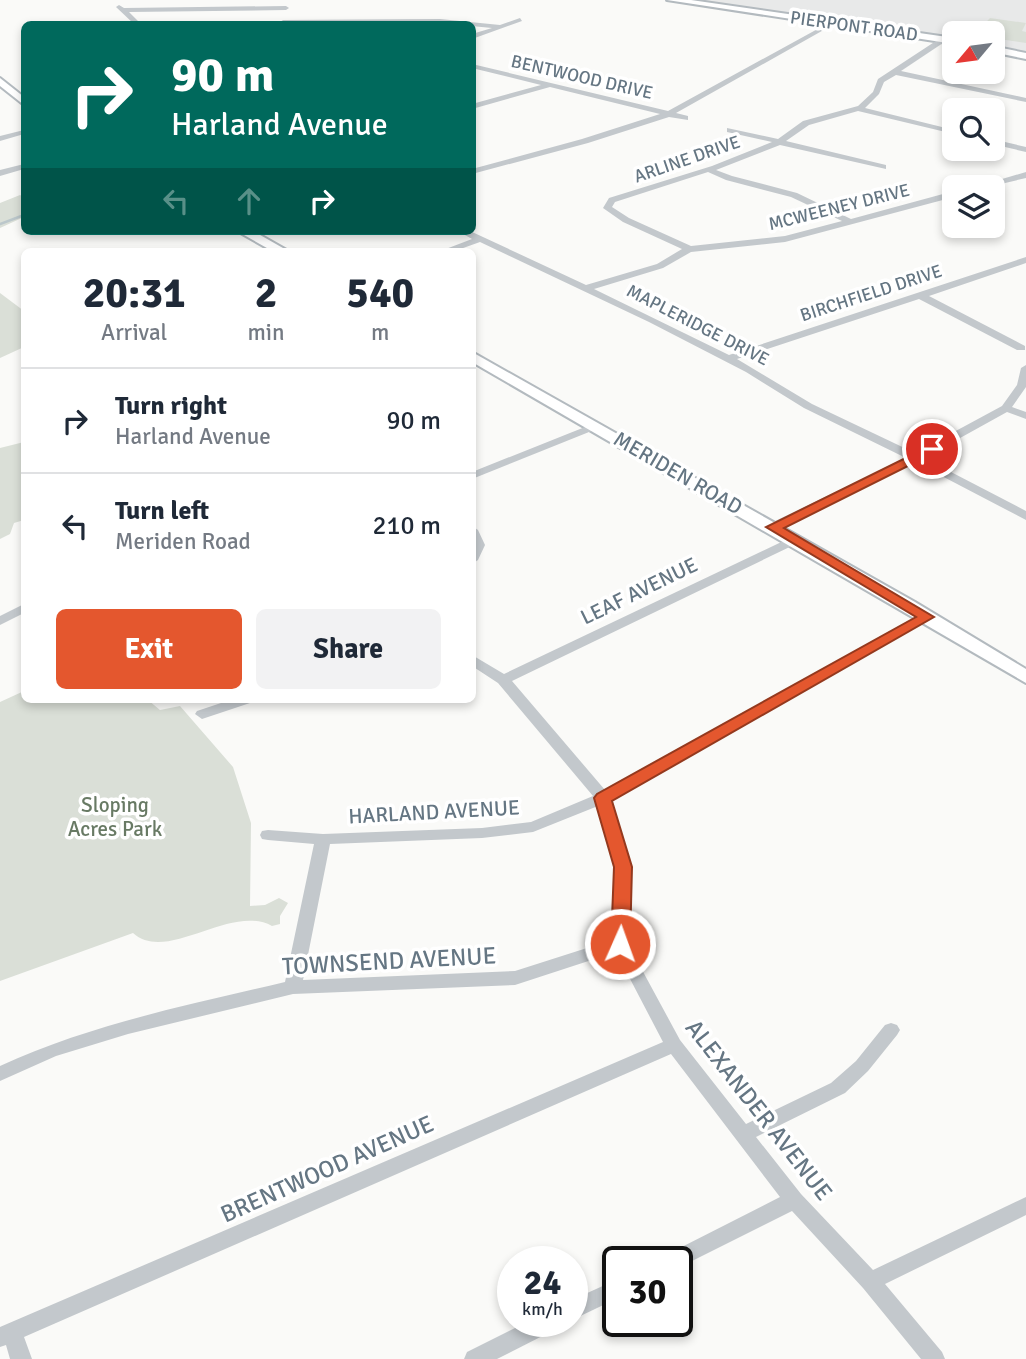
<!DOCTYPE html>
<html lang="en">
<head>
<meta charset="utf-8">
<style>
  body { margin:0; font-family:Signika,sans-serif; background:#f2f2f3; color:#1f2937; height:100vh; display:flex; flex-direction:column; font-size:26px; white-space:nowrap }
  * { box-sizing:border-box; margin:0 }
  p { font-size:23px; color:#747a83 }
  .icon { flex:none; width:38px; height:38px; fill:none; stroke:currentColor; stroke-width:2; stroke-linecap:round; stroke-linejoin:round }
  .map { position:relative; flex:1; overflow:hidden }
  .drawer { position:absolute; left:21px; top:248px; width:455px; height:455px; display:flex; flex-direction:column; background:#fff; border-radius:10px; box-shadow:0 4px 10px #0003 }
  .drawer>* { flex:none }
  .banner { position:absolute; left:21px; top:21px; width:455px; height:214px; border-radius:10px; box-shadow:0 4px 10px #0003; background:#00695c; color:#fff; overflow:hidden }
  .needle { width:46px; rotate:241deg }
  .controls { position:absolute; left:942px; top:21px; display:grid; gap:14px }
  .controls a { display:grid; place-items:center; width:63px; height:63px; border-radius:10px; background:#fff; box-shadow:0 4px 10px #0003; font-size:35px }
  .speed { position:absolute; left:497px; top:1246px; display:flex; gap:14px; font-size:35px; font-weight:700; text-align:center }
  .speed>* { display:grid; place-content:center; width:91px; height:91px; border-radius:50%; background:#fff; box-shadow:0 4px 10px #0003; line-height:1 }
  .speed small { font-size:18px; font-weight:400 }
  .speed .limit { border:4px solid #111; border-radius:10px; background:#fff; color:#111 }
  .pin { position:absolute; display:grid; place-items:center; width:60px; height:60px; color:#fff; margin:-30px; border:4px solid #fff; border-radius:50%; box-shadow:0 2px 7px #0007 }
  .me { position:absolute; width:77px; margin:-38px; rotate:2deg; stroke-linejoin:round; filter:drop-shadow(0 0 5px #0008) }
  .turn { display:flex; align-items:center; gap:24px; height:147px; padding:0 35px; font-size:32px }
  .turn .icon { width:91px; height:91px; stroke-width:2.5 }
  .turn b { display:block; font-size:49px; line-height:60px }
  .lanes { display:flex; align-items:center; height:66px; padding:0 35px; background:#0003; justify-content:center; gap:35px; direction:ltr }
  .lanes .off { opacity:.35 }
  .eta { display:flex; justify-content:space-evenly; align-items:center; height:119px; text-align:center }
  .eta b { font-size:42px; font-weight:800; line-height:49px }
  .button { display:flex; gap:14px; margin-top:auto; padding:14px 35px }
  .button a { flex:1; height:80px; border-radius:10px; background:#e4572e; color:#fff; font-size:28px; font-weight:800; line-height:80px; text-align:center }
  .button a+a { background:#f2f2f3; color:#1f2937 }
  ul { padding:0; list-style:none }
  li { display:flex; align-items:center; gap:21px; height:105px; padding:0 35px; border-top:2px solid #e0e1e3 }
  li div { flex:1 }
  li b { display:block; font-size:26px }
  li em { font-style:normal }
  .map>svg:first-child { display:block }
  .built { fill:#e8e9e9 }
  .green { fill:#dadfd7 }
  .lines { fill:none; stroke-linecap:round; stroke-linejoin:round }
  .stream { stroke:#bbc7cb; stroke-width:2.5 }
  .secondary-casing { stroke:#b3babf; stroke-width:4 }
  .street { fill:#c3c8cc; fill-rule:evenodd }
  .secondary { fill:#fff; fill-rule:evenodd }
  .route { fill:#e4572e; stroke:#94391e; stroke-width:2 }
  .labels { text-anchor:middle; stroke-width:7; stroke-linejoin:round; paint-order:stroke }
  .far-street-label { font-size:18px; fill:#657683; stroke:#fff }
  .street-label { font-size:21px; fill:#657683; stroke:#fff }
  .park-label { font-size:21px; fill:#687a64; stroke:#fff }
  .near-street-label { font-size:24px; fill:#657683; stroke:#fff }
</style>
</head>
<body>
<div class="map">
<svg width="1026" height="1359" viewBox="0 0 1026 1359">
  <rect width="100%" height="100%" fill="#fafaf8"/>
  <!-- built -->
  <polygon class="built" points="687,0 1026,0 1026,53 992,47 992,33 954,33 954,40 877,26"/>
  <!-- green -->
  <g class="green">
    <polygon points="990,18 1026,23 1022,31 1026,32 1026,43 992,38 992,33 976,33"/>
    <polygon points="20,195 24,197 24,217 0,228 0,203"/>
    <polygon points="0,293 24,311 24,347 0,358"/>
    <polygon points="24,442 24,520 14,523 10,534 0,539 0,448"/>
    <path d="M24 691V700H148L160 710 180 706 233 767 251 823 250 906 265 905 279 898 288 903 280 916V924L272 926C230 903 167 964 133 933L0 981V702Z"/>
  </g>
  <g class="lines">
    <!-- stream -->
    <polyline class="stream" points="0,224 24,215"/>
    <defs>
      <g id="secondary">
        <polygon points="667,0 691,0 954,38 954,44"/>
        <polygon points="992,46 1026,53 1026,59 992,52"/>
        <polygon points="0,78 24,97 24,105 0,86"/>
        <polygon points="237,231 253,231 290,252 274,252"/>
        <polygon points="472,352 915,602 1026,669 1026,683 472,362"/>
      </g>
    </defs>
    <!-- secondary casing -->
    <use href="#secondary" class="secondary-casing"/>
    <!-- street -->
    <g class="street">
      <polygon points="119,5 124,8 286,6 289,8 286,10 129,12 141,24 134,24 116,7"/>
      <polygon points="520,18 522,21 472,39 472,34 492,28 440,23 283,24 280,22 283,20 440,19 500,25"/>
      <polygon points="834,20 836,23 676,113 688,116 688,120 669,117 588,143 472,174 472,169 582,139 660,114 550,87 472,109 472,104 541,85 472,68 472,64 668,111"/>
      <path d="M942 37 949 39 901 71 1026 98V102L896 75 884 82 879 94 865 108 954 130V134L858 111 809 125 786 141 886 165V169L780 145 716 170 732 176 797 193 851 219 954 191V197L785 242 691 252 663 268 594 289 729 355 1026 257V263L929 296 1025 346V350H1017L919 299 737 359 812 404 915 453 1002 406 1017 385 1021 368 1026 365V387L1012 407 1026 412V419L1007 412 924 458 1026 511V520L915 462 777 530H769L767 527 769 524 906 458 804 408 746 372 649 322 480 242 452 252H438L472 239 458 231H470L586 285 657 264 682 249 623 222 603 208 609 198 712 166 772 142 727 132V128L778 139 803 121 858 106 873 92 878 79ZM708 172 726 180 791 197 842 221 785 236 691 246 629 218 612 207 615 202Z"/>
      <polygon points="24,130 24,134 0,141 0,136"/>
      <polygon points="992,139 1026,147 1026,152 992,144"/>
      <polygon points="24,164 24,169 0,176 0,170"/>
      <polygon points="1026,172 1026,178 988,187 975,187"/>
      <polygon points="595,423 601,426 599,428 472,479 472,472"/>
      <polygon points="472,526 478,530 485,545 478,560 472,564"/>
      <path d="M794 536 800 540 798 543 512 681 605 790 922 614 927 613 934 617 611 800 631 867 628 944 680 1040 746 1124 831 1083 856 1061 885 1025 891 1023 897 1025 900 1030 897 1035 868 1071 845 1093 756 1137 801 1194 873 1270 1026 1197V1215L885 1284 942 1352 945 1359H921L863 1288 792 1211 678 1268 677 1262H661L664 1256 780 1197 671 1054 24 1337 32 1359H10L6 1345 0 1347V1327L663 1042 616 952 515 985 293 994 128 1034 56 1056 0 1081V1066C91 1024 189 1005 285 982L314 844 268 840 262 839 260 835 262 831 268 830 323 834 482 828 531 822 593 796 498 683 472 666V655L504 674ZM598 806 615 867 612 940 515 971 303 980 330 844 482 838 533 832Z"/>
      <polygon points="24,604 24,613 0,625 0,616"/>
      <polygon points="230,700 252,700 250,703 202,719 195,714 197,711"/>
      <polygon points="618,1279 618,1298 572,1320 572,1300"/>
      <polygon points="529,1321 561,1321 558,1328 497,1359 464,1359 467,1352"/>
    </g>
    <!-- secondary -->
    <use href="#secondary" class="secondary"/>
  </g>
  <!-- route -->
  <polygon class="route" points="932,445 938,449 936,452 784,528 934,617 612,801 632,867 630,944 627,949 613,949 611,944 614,867 594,798 597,794 916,617 766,527"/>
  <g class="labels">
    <!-- far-street labels -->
    <g class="far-street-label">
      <text transform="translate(854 26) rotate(8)" y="6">PIERPONT ROAD</text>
      <text transform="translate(582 77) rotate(13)" y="6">BENTWOOD DRIVE</text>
      <text transform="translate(687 159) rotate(-19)" y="6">ARLINE DRIVE</text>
      <text transform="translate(839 207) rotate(-14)" y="6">MCWEENEY DRIVE</text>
      <text transform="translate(871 293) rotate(-18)" y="6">BIRCHFIELD DRIVE</text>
      <text transform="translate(698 325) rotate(27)" y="6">MAPLERIDGE DRIVE</text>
    </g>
    <!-- street labels -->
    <g class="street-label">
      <text transform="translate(678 473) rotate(30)" y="7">MERIDEN ROAD</text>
      <text transform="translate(639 591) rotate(-26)" y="7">LEAF AVENUE</text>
      <text transform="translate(434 812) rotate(-3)" y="7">HARLAND AVENUE</text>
    </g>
    <!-- park labels -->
    <g class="park-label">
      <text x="115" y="812">Sloping<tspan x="115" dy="24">Acres Park</tspan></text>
    </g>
    <!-- near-street labels -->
    <g class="near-street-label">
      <text transform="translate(389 961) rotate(-3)" y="8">TOWNSEND AVENUE</text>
      <text transform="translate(759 1110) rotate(52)" y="8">ALEXANDER AVENUE</text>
      <text transform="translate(327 1169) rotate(-24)" y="8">BRENTWOOD AVENUE</text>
    </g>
  </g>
</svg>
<div class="controls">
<a><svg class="needle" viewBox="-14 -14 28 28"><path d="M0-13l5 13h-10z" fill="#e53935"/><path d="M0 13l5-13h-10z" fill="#747a83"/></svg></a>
<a><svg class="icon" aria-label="search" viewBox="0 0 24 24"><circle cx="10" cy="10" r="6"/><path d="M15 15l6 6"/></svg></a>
<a><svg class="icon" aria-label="layers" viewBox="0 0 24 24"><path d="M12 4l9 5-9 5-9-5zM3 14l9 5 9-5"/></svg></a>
</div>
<div class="speed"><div>24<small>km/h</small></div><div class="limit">30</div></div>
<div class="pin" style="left:932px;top:449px;background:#d93025"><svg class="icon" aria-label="arrive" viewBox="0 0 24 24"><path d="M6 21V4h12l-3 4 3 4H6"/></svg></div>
<svg class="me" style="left:620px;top:944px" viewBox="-20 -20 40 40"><circle r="17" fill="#e4572e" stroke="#fff" stroke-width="3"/><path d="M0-11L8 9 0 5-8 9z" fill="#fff"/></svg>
<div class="banner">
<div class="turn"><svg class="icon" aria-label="right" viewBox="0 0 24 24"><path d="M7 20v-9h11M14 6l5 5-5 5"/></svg><div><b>90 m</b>Harland Avenue</div></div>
<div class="lanes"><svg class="icon off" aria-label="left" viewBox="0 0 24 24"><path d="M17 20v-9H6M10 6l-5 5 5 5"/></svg><svg class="icon off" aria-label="ahead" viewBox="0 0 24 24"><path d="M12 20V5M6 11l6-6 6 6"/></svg><svg class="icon" aria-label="right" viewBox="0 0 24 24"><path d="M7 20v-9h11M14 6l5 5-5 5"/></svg></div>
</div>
<section class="drawer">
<div class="eta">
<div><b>20:31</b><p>Arrival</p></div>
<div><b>2</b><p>min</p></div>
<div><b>540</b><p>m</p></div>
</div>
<ul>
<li><svg class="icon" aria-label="right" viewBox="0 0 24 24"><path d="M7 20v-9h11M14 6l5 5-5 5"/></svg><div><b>Turn right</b><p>Harland Avenue</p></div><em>90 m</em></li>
<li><svg class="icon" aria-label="left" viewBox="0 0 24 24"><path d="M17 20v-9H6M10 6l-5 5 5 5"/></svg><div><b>Turn left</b><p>Meriden Road</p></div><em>210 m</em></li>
</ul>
<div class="button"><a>Exit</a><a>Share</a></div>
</section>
</div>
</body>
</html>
